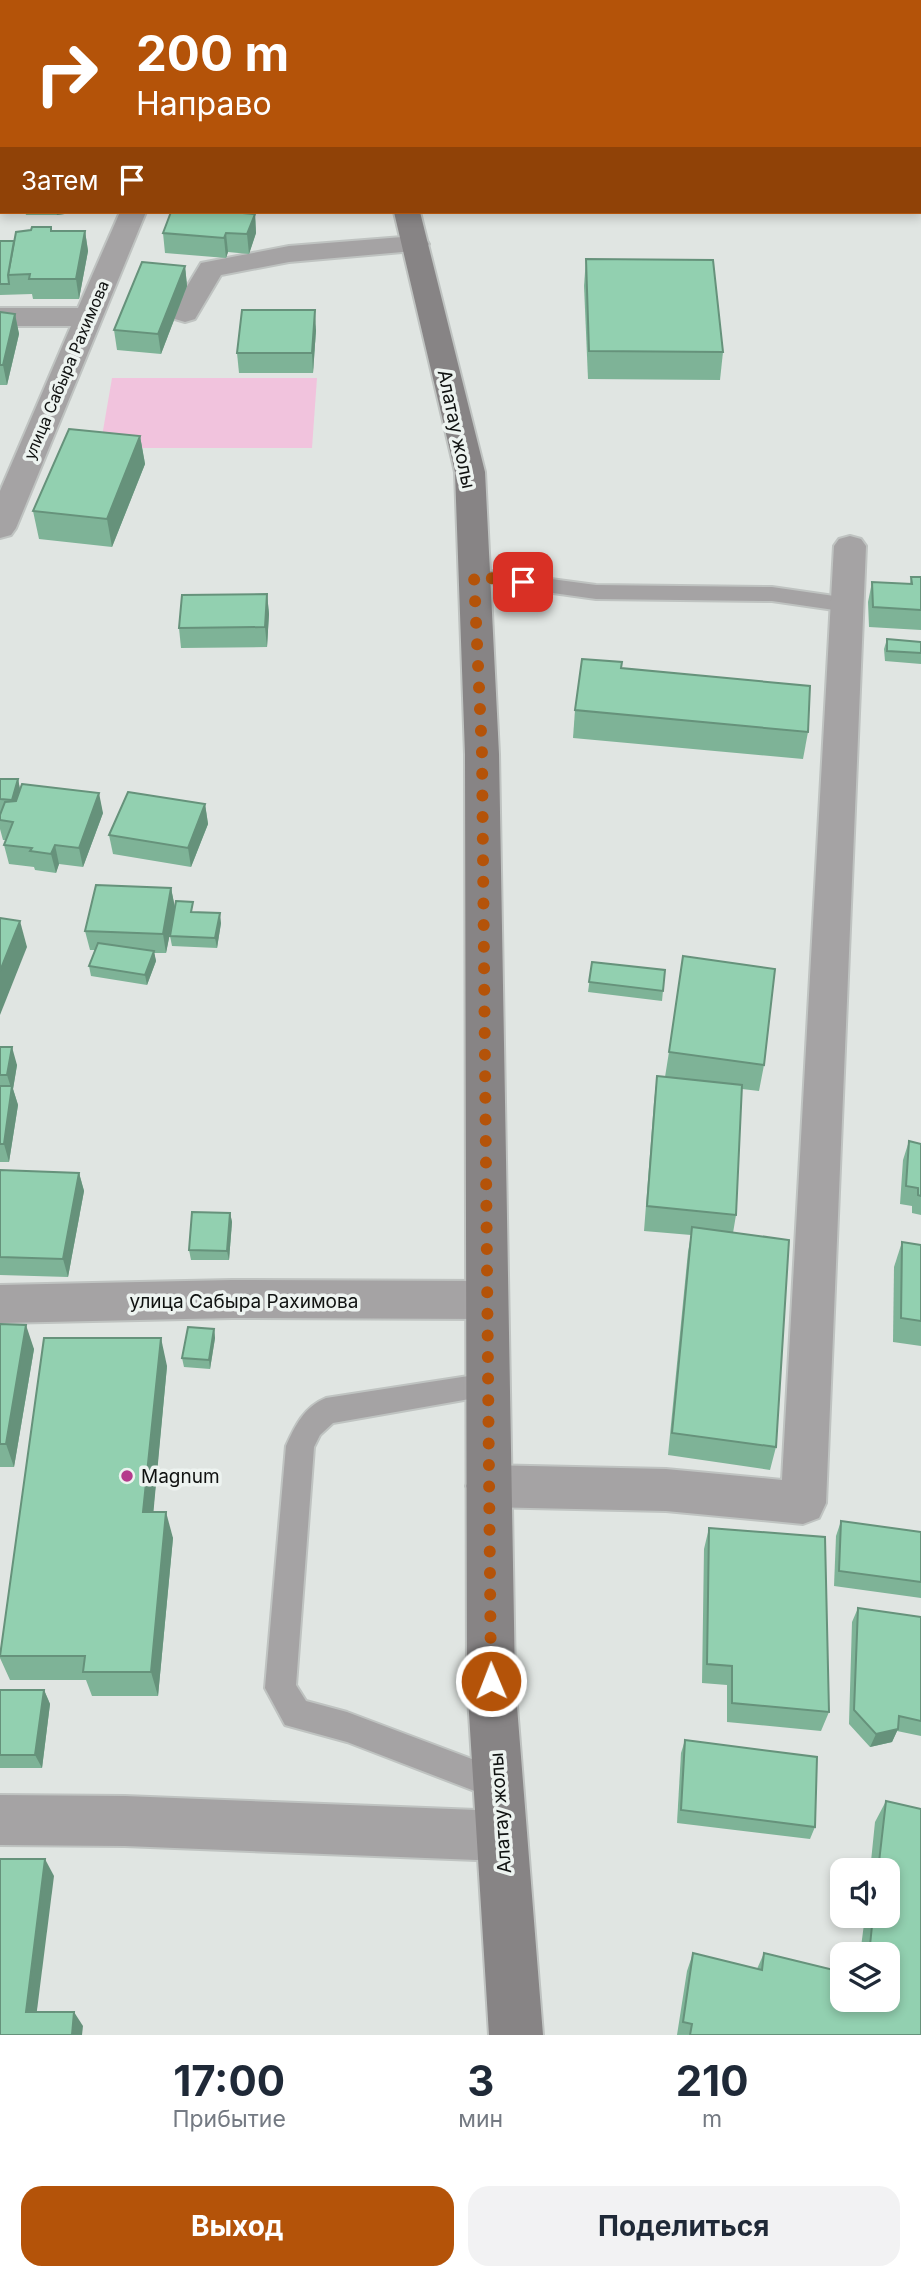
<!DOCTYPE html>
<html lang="ru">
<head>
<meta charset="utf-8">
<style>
  body { margin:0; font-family:Inter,sans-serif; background:#f2f2f3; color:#1f2937; height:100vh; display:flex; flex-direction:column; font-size:26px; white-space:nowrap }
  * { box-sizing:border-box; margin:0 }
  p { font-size:23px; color:#747a83 }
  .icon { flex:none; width:38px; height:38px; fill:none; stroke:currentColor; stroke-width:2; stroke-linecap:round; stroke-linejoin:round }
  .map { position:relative; height:2035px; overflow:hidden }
  .details { display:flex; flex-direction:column; background:#fff; flex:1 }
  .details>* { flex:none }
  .top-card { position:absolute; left:0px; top:0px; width:922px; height:214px; box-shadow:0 4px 10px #0003; background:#b45309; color:#fff; overflow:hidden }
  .fabs { position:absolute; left:830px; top:1858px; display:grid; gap:14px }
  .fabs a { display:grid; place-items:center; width:70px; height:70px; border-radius:14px; background:#fff; box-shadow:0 4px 10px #0003; font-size:35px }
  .pin { position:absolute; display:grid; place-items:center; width:60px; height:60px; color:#fff; margin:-30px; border-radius:14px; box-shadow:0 4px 10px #0006 }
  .me { position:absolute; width:77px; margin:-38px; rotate:359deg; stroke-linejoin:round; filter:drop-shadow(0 0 5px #0008) }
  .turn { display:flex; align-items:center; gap:24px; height:147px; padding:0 21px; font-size:32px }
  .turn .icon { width:91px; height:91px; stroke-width:2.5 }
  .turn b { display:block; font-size:49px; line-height:60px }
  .then { display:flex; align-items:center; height:66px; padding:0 21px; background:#0003; gap:14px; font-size:26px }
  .eta { display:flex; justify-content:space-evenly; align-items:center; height:119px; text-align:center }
  .eta b { font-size:42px; font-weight:700; line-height:49px }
  .cta { display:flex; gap:14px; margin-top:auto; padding:14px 21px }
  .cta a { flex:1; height:80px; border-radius:21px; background:#b45309; color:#fff; font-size:28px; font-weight:700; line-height:80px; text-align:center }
  .cta a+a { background:#f2f2f3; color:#1f2937 }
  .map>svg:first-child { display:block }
  .green { fill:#f1c3dd }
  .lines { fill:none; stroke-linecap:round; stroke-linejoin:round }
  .lane-casing { stroke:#bfc3c1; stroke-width:4 }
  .street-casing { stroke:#bfc3c1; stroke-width:4 }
  .secondary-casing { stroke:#bfc3c1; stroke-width:4 }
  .lane { fill:#a5a3a4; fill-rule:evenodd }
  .street { fill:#a5a3a4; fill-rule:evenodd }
  .secondary { fill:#878485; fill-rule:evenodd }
  .wall { fill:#7eb397 }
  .shaded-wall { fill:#66927b }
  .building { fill:#92d0b0; stroke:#66927b; stroke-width:2 }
  .route { stroke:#b45309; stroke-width:12; stroke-dasharray:0 21.6 }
  .poi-dot { fill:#b53a8c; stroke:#edf3f0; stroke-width:2.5 }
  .labels { text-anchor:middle; stroke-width:7; stroke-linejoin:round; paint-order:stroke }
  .far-street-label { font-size:16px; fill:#101211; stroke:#edf3f0 }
  .street-label { font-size:19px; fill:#101211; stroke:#edf3f0 }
  .poi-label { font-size:19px; fill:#101211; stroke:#edf3f0; text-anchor:start }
</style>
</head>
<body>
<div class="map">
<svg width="921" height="2035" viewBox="0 0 921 2035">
  <rect width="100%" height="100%" fill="#e0e5e2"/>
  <!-- green -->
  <polygon class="green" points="112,378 317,378 312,448 100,448"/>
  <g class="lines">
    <defs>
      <g id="lane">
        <rect x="0" y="44" width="2" height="10"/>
        <rect x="0" y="114" width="2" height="10"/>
        <polygon points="475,569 596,585 772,587 848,598 855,600 858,605 855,610 848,612 772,601 596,599 468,581 465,576 468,571"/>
        <path d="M488 1373 498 1376 502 1385 498 1394 333 1423 320 1435 314 1447 296 1685 306 1701 347 1712 509 1773 514 1784 509 1795 498 1800 347 1742 285 1725 265 1688 286 1446C295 1426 304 1407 326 1398Z"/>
      </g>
      <g id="street">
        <polygon points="2,137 2,153 0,154 0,138"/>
        <polygon points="120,212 146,212 16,528 11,535 0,538 0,491 71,326 0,326 0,308 78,308"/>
        <polygon points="415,236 425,238 429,244 425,250 289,262 221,275 195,319 185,322 175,319 171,313 201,263 289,246"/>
        <polygon points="850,536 861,539 866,546 826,1503 819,1518 803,1524 666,1511 489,1507 473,1501 466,1486 473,1471 489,1465 666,1469 782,1480 834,546 839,539"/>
        <polygon points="232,1280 487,1281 502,1287 508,1300 502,1313 487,1319 232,1318 0,1323 0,1285"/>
        <polygon points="0,1795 125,1796 502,1811 520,1818 527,1836 520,1854 502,1861 125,1846 0,1845"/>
      </g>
      <g id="secondary">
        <polygon points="302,0 326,0 327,2 303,2"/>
        <polygon points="394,212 420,212 485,472 499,754 515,1681 543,2035 489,2035 467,1681 465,754 455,472"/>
      </g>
    </defs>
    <!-- lane casing -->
    <use href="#lane" class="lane-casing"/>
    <!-- street casing -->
    <use href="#street" class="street-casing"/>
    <!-- secondary casing -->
    <use href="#secondary" class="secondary-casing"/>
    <!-- lane -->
    <use href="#lane" class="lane"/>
    <!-- street -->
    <use href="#street" class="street"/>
    <!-- secondary -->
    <use href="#secondary" class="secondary"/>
  </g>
  <!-- wall -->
  <g class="wall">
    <polygon points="408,0 471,0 471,2 409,2"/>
    <polygon points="645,0 765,0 765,2 639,2"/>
    <polygon points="25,212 72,212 72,213 57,215 26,215"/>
    <polygon points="171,212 236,212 255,214 256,233 249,254 228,252 226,258 165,253 163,233"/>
    <polygon points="51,227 52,231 85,231 88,251 79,299 33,299 32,294 0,295 0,241 14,241 31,230"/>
    <polygon points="586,259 723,352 720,380 588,379 584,286"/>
    <polygon points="185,266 187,286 161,354 117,350 114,330"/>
    <polygon points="0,312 15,314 19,334 7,385 0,385"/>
    <polygon points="316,330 313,373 239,373 237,353"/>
    <polygon points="140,436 145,464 112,547 39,539 33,511"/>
    <polygon points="911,577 921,577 921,630 869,627 868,602 872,582 910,584"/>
    <polygon points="267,594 269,614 267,647 181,648 179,628"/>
    <polygon points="887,639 921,642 921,664 885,661 884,649"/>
    <polygon points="621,668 808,732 803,759 573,738 575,710"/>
    <polygon points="0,779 18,779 20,790 103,813 83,867 59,864 56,873 35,870 34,867 9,864 4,845 6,840 3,840 0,829"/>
    <polygon points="205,804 208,824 191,867 113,854 109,835"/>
    <polygon points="171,888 175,908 166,953 154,953 156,961 147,985 91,976 89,966 95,950 90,950 85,931"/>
    <polygon points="195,912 221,923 217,948 172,946 170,936"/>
    <polygon points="592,962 665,970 662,1001 588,992"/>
    <polygon points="0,1047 17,1065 13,1089 18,1105 9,1162 0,1162"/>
    <polygon points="669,1052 764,1065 759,1091 742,1089 736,1215 733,1233 776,1447 770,1470 668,1455 688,1252 691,1235 644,1231 654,1102 657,1076 665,1077"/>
    <polygon points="909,1141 921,1144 921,1215 912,1213 912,1206 900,1204 903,1160"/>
    <polygon points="0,1170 79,1173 84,1191 68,1277 0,1275"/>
    <polygon points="230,1213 232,1222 229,1260 191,1260 189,1250"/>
    <polygon points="902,1242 921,1245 921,1346 893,1342 894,1267"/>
    <polygon points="0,1324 34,1349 14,1467 0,1467"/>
    <polygon points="214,1329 215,1338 210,1369 184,1367 182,1358"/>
    <polygon points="167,1366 153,1512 173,1538 158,1696 92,1696 86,1680 10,1680 0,1658 0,1651"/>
    <polygon points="841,1521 921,1532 921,1598 834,1586 836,1536"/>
    <polygon points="709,1528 829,1712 821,1731 727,1722 727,1685 702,1683 704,1549"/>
    <polygon points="858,1608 921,1617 921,1736 897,1731 892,1742 870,1747 849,1724 852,1622"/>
    <polygon points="0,1690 44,1690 50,1704 42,1768 0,1768"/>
    <polygon points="685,1740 815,1827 810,1839 677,1823 681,1753"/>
    <polygon points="886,1801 921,2035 677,2035 687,1971 693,1953 757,1969 764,1953 887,2000 887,1955 860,1955 865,1916 887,1916 887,1871 870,1871 875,1822"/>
  </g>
  <!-- shaded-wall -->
  <g class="shaded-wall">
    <polygon points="724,0 765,0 765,2 718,2"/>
    <polygon points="2,168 2,208 0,208 0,174"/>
    <polygon points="56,212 72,212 72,213 57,215"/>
    <polygon points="255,214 256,233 249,254 247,234"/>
    <polygon points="85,231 88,251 79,299 76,279"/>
    <polygon points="226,233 228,252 226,258 224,238"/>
    <polygon points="185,266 187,286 161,354 158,334"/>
    <polygon points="315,310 316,330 313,373 312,353"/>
    <polygon points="15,314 19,334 7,385 3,365"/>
    <polygon points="140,436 145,464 112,547 107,519"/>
    <polygon points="267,594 269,614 267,647 265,627"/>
    <polygon points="18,779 22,799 17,820 12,800"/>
    <polygon points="99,793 103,813 83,867 79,848"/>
    <polygon points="205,804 208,824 191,867 188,848"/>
    <polygon points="55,845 59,864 56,873 51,854"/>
    <polygon points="171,888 175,908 166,953 163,934"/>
    <polygon points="220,913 221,923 217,948 215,938"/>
    <polygon points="20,921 27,947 0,1015 0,971"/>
    <polygon points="154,951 156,961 147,985 145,975"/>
    <polygon points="12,1047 17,1065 13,1089 18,1105 9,1162 4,1144 12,1091 7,1075"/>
    <polygon points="79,1173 84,1191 68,1277 63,1259"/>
    <polygon points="230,1213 232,1222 229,1260 227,1251"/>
    <polygon points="26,1325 34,1349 14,1467 6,1444"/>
    <polygon points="214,1329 215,1338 210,1369 209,1360"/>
    <polygon points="161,1338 167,1366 151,1538 143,1512"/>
    <polygon points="166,1512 173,1538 158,1696 151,1672"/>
    <polygon points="44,1690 50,1704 42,1768 35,1755"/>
    <polygon points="898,1729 892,1742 870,1747 876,1734"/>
    <polygon points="45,1859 54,1876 35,2026 26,2012"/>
    <polygon points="74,2012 83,2026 82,2035 72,2035"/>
  </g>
  <!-- building -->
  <g class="building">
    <polygon points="423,0 463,0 464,2 424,2"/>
    <polygon points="504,0 524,0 525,2 492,2"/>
    <polygon points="552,0 604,0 606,2 553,2"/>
    <polygon points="645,0 697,0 699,2 639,2"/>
    <polygon points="0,157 2,157 2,168 0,174"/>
    <polygon points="171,212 230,212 255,214 247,234 226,233 224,238 163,233"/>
    <polygon points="32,227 51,227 51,231 85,231 76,279 29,279 30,274 8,275 16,232 31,230"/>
    <polygon points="0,241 14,241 8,275 9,284 0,284"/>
    <polygon points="586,259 713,260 723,352 589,351"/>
    <polygon points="142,262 185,266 158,334 114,330"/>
    <polygon points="242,310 315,310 312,353 237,353"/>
    <polygon points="0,312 15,314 3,365 0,365"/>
    <polygon points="69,429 140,436 107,519 33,511"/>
    <polygon points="911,577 921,577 921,610 873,607 872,582 912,584"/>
    <polygon points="267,594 265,627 179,628 182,595"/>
    <polygon points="887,639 921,642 921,653 887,651"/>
    <polygon points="582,659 622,662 621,668 810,686 808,732 575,710"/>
    <polygon points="0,779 18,779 12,800 0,799"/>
    <polygon points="22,784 99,793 79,848 55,845 51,854 30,851 32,848 4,845 13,822 0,820 0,815 5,802 16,801"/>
    <polygon points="128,792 205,804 188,848 109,835"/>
    <polygon points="96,885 171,888 163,934 85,931"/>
    <polygon points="176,901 193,902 191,912 220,913 215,938 170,936"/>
    <polygon points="0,918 20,921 0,971"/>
    <polygon points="98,943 154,951 145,975 89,966"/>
    <polygon points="683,956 775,969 764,1065 669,1052"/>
    <polygon points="592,962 665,970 663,991 589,982"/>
    <polygon points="0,1047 12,1047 7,1075 0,1075"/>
    <polygon points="657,1076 742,1085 736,1215 647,1206"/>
    <polygon points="0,1086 12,1086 4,1144 0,1144"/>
    <polygon points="909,1141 921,1144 921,1196 918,1195 918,1188 906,1186"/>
    <polygon points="0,1170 79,1173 63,1259 0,1257"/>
    <polygon points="192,1212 230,1213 227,1251 189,1250"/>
    <polygon points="692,1227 789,1240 776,1447 672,1433"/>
    <polygon points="902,1242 921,1245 921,1321 901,1318"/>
    <polygon points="0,1324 26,1325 6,1444 0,1444"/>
    <polygon points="188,1327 214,1329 209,1360 182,1358"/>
    <polygon points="44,1338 161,1338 143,1512 166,1512 151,1672 83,1672 85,1656 0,1656"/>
    <polygon points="841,1521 921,1532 921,1582 839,1571"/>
    <polygon points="709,1528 825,1537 829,1712 732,1703 732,1666 707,1664"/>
    <polygon points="858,1608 921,1617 921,1721 899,1716 898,1729 876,1734 854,1710"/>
    <polygon points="0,1690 44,1690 35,1755 0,1755"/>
    <polygon points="685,1740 817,1757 815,1827 681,1810"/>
    <polygon points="886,1801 921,1809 921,2035 690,2035 692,2024 683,2022 693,1953 762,1970 764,1953 842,1972 842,2000 887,2000 887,1955 869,1955 873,1916 887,1916 887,1871 878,1871"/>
    <polygon points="0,1859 45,1859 26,2012 74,2012 72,2035 0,2035"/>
  </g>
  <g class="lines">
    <!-- route -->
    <polyline class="route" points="491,1681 482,754 474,576 523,582"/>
  </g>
  <!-- markers -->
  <circle class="poi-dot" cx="127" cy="1476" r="7"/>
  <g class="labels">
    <!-- far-street labels -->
    <g class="far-street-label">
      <text transform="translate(66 370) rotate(-67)" y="6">улица Сабыра Рахимова</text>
    </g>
    <!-- street labels -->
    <g class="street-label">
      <text transform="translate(457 429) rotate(78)" y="7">Алатау жолы</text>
      <text x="244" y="1308">улица Сабыра Рахимова</text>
      <text transform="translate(500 1813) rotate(-94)" y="7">Алатау жолы</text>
    </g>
    <!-- poi labels -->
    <g class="poi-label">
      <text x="141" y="1483">Magnum</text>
    </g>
  </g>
</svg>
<div class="fabs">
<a><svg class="icon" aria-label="sound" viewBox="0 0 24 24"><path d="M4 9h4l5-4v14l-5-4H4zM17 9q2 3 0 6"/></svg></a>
<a><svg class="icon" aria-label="layers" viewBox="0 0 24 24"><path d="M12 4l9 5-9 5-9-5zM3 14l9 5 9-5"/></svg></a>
</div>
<div class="pin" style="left:523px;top:582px;background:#d93025"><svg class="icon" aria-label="arrive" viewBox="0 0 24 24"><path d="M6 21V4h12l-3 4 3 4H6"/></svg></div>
<svg class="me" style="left:491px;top:1681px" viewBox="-20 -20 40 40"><circle r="17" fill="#b45309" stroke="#fff" stroke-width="3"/><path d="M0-11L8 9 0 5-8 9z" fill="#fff"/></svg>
<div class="top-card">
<div class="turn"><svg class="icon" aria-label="right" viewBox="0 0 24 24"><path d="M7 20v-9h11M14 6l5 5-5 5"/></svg><div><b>200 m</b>Направо</div></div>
<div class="then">Затем<svg class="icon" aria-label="arrive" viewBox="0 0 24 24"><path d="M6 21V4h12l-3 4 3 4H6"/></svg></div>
</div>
</div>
<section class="details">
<div class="eta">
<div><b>17:00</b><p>Прибытие</p></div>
<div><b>3</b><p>мин</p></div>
<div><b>210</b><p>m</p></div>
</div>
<div class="cta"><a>Выход</a><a>Поделиться</a></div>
</section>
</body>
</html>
